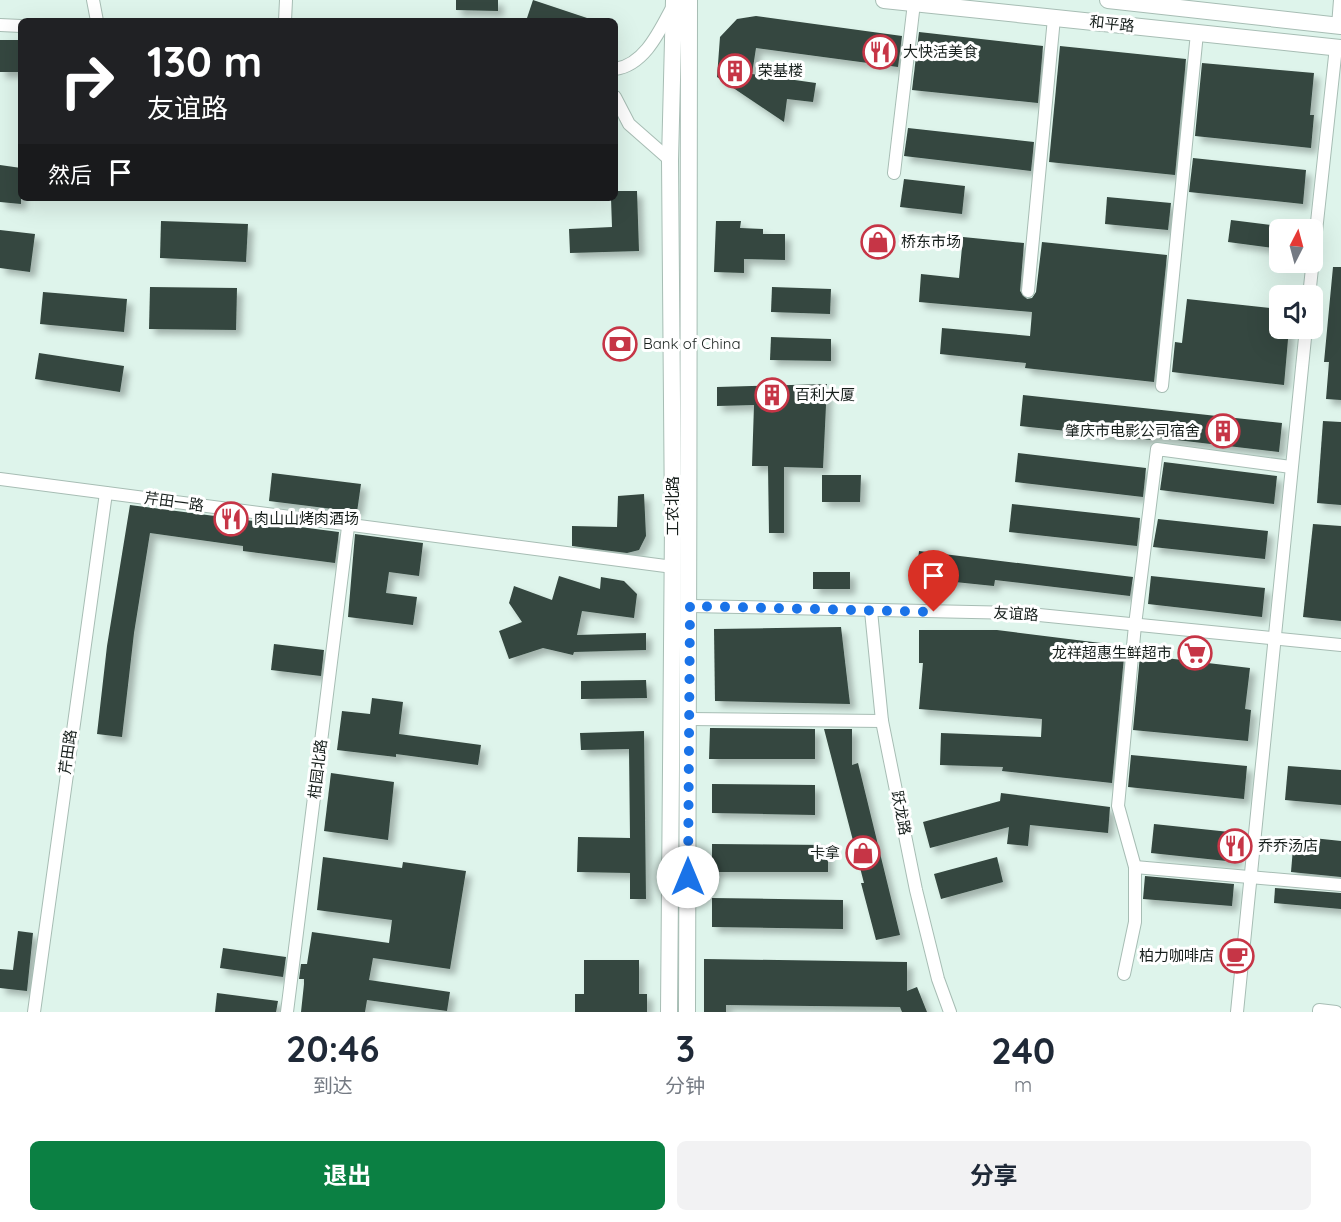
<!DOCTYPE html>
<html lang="zh">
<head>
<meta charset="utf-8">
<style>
  body { margin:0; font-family:Quicksand,"Noto Sans SC",sans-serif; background:#f2f2f3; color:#1f2937; height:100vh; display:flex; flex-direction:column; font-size:22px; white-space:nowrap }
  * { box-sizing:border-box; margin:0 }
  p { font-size:20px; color:#747a83 }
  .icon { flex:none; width:33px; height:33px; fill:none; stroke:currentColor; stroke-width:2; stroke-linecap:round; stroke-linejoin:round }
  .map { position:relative; height:1012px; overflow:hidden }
  .side { display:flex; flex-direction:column; background:#fff; flex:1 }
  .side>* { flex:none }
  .banner { position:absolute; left:18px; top:18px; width:600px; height:183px; border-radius:9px; box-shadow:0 6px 24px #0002; background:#202124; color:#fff; overflow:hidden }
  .needle { width:39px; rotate:6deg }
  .buttons { position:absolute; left:1269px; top:219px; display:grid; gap:12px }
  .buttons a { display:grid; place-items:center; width:54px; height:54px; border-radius:9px; background:#fff; box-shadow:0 6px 24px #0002; font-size:30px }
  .pin { position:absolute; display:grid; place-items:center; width:51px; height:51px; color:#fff; margin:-62px -26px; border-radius:50% 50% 50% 0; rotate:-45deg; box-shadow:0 0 6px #0007 }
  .pin .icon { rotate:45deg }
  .me { position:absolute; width:66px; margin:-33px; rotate:0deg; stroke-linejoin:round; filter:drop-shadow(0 0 4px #0008) }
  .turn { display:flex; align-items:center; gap:21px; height:126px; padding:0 30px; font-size:27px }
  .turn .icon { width:78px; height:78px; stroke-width:2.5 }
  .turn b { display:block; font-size:42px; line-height:51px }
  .then { display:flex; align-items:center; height:57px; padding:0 30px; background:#0003; gap:12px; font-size:22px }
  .eta { display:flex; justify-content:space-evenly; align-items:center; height:102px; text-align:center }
  .eta b { font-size:36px; font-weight:700; line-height:42px }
  .cta { display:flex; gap:12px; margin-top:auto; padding:12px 30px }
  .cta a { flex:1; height:69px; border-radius:9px; background:#0b8043; color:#fff; font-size:24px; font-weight:700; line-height:69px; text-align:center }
  .cta a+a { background:#f2f2f3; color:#1f2937 }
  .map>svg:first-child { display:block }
  .building { fill:#34473f; filter:url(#shadow) }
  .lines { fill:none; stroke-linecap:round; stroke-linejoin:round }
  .street-casing { stroke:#a7bdb4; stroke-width:14 }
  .secondary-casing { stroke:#a7bdb4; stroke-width:18 }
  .street { stroke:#fff; stroke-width:12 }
  .secondary { stroke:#fff; stroke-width:16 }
  .route { stroke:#1a73e8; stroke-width:10; stroke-dasharray:0 18 }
  .labels { text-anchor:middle; stroke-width:6; stroke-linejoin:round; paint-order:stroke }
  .street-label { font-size:15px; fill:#18201d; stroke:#fff }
  .poi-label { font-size:15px; fill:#18201d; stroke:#fff; text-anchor:start }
</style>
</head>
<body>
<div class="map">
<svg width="1341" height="1012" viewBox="0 0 1341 1012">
  <defs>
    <filter id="shadow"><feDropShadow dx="5.5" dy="5.5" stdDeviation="3" flood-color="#0004"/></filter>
  </defs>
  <rect width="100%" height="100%" fill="#def4eb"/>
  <!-- building -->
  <g class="building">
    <polygon points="456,0 498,0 498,11 456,10"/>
    <polygon points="533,0 590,19 590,21 526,21"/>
    <polygon points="756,16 902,36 898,67 756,48 752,74 816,83 813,102 787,99 784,122 717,77 720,37 737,19"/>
    <polygon points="919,32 1043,46 1038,103 912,90"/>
    <rect x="0" y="40" width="21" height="32"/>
    <polygon points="1060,46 1186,59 1175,175 1049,162"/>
    <polygon points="1202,63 1314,73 1310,115 1314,115 1311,148 1195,136"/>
    <polygon points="908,128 1034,142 1031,171 904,156"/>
    <polygon points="1193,158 1306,170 1303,204 1189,192"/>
    <polygon points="0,165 21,168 21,204 0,202"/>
    <polygon points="904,179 965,186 962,214 900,207"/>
    <polygon points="615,191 637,191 639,251 570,253 569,229 612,227 611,198 615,198"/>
    <polygon points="1107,197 1171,203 1168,230 1105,224"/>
    <polygon points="1231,220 1280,226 1280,249 1228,242"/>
    <polygon points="161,221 248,224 246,262 160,258"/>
    <polygon points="716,221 741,221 740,228 763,229 763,234 785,234 785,260 744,259 744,273 714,272"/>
    <polygon points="0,230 35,234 30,272 0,268"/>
    <polygon points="963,237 1024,243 1020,291 1027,299 1032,298 1036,292 1042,242 1167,255 1154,382 1025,368 1026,363 940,354 942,328 1030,336 1032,312 919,302 921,274 959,278"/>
    <polygon points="1333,267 1341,267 1341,400 1326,399 1329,362 1324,362"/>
    <polygon points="150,287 237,288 236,330 149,329"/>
    <polygon points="772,287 831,289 830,314 771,312"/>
    <polygon points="43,292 127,299 124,332 40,324"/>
    <polygon points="1187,299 1280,309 1280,328 1289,328 1284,385 1172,372 1175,342 1182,343"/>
    <polygon points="771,337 831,339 831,361 770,360"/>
    <polygon points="39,353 124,366 120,392 35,379"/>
    <polygon points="827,384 823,468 784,467 784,533 769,533 768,466 752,466 754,405 717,406 717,387"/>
    <polygon points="1023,395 1282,423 1279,452 1151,437 1151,440 1020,426"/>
    <polygon points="1323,421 1341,422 1341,505 1317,503"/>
    <polygon points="1018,453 1146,468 1143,497 1015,482"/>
    <polygon points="1164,462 1277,476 1274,504 1160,490"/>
    <polygon points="272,473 361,484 357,512 269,501"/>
    <polygon points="822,475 861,475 860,502 822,502"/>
    <polygon points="644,494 646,536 639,550 627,553 572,546 572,526 617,527 618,496"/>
    <polygon points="1012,504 1140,518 1137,546 1009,532"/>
    <polygon points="130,505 339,532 335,563 243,551 243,546 150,533 134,633 122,737 97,734 107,646"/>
    <polygon points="1158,519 1268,531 1265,559 1153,547"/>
    <polygon points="1313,524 1341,526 1341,621 1303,617"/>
    <polygon points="355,534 423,543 419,576 389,572 386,593 417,597 413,625 348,617"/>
    <polygon points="919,551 1133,577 1130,596 995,580 994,586 916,578"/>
    <rect x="813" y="572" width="37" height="17"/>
    <polygon points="559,576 600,589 601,577 624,581 637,594 634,618 582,611 577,635 646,633 646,650 574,652 573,655 543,648 509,659 499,631 522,622 509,603 514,586 552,600"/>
    <polygon points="1151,576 1265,588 1262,617 1148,604"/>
    <polygon points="841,627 850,704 715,701 714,629"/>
    <polygon points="919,630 997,630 1125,646 1112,783 1002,771 1003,767 940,765 941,733 1041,737 1042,719 919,709 923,663 919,663"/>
    <polygon points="274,644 324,650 321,676 271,670"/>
    <polygon points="1140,655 1250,668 1245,709 1251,710 1248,741 1133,730"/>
    <polygon points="646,680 647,698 581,699 581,681"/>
    <polygon points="372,698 403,702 399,734 481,745 478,765 396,754 396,757 337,750 342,711 370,714"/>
    <polygon points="710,728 815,729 815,759 709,759"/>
    <polygon points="824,729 852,729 852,765 858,763 900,935 876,940 861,883 864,883"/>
    <polygon points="644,731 646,899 630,899 630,873 577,872 578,837 630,838 629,749 581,750 580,733"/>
    <polygon points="1131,755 1247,766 1244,799 1128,787"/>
    <polygon points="1288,766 1341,770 1341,805 1285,800"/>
    <polygon points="331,773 394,782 388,840 324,831"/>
    <polygon points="712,784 815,785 815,815 712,813"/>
    <polygon points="1001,793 1110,807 1108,833 1030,825 1028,846 1007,844 1009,827 930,848 923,822 1000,801"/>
    <polygon points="1154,824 1239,833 1236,862 1151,853"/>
    <polygon points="1294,836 1341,841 1341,877 1291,872"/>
    <polygon points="712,844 828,845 828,872 712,872"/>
    <polygon points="323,857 402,868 403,862 466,871 450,969 373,958 369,980 450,992 447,1011 367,1000 365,1012 301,1012 304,984 304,979 299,979 301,964 307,964 312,932 389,943 392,920 317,910"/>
    <polygon points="997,857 1003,882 941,899 934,874"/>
    <polygon points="1145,876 1234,884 1232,906 1143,899"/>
    <polygon points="1275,888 1341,893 1341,909 1274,903"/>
    <polygon points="712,898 843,900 843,929 712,927"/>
    <polygon points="18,931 33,933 27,991 0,988 0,969 13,970"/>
    <polygon points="223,948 286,957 283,977 220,968"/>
    <polygon points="704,959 907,962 907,991 917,987 927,1012 902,1012 900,1007 726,1005 726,1012 704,1012"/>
    <polygon points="584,960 639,960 639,994 647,994 647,1012 575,1012 575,994 584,994"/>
    <polygon points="217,993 278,1001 276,1012 215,1012"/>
  </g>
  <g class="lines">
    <defs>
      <g id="street">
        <polyline points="93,0 97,21"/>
        <polyline points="285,21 286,0"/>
        <polyline points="0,25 21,26"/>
        <polyline points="1338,26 1340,0"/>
        <path d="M615 69C645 65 660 30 673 6"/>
        <polyline points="615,97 629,124 670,160"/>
        <polyline points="894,173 914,3"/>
        <polyline points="1028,291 1054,18"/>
        <polyline points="1309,296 1336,47"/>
        <polyline points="1162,386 1197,33"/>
        <polyline points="0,479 673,567"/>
        <polyline points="690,606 1019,613 1341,645"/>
        <polyline points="871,611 882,721 916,890 938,979 950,1012"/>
        <polyline points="689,719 882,721"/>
        <polyline points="1135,867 1341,885"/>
        <polyline points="1124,974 1135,922 1135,867 1118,806 1135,625 1157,449 1291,467"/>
        <polyline points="34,1012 106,493"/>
        <polyline points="287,1012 348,527"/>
        <polyline points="1237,1012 1306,328"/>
        <polyline points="1319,1012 1319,1010 1336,1012"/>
      </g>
      <g id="secondary">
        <polyline points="884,0 1341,48"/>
        <polyline points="1108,0 1341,26"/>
        <polyline points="669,1012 673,524 670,160 674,0"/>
        <path d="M687 1012C689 675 688 337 689 0"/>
      </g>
    </defs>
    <!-- street casing -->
    <use href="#street" class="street-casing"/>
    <!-- secondary casing -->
    <use href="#secondary" class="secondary-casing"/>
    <!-- street -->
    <use href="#street" class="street"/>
    <!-- secondary -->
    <use href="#secondary" class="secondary"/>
  </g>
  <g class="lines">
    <!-- route -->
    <polyline class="route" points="688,877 690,606 934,612"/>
  </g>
  <!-- icons -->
  <defs>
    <symbol id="restaurant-ring" viewBox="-11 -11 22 22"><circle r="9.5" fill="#fff" stroke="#c63546" stroke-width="1.5"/><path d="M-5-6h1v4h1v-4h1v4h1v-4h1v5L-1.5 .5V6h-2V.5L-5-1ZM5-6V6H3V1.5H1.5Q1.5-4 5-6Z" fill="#c63546"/></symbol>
    <symbol id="building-ring" viewBox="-11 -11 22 22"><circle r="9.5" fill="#fff" stroke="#c63546" stroke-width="1.5"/><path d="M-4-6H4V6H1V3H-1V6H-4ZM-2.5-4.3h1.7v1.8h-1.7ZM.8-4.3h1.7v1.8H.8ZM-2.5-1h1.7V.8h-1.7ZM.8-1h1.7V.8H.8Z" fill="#c63546"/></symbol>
    <symbol id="shop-ring" viewBox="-11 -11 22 22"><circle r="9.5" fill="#fff" stroke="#c63546" stroke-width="1.5"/><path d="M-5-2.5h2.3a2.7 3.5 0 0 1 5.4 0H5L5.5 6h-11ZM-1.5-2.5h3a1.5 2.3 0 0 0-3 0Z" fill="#c63546"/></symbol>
    <symbol id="bank-ring" viewBox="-11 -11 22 22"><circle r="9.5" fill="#fff" stroke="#c63546" stroke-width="1.5"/><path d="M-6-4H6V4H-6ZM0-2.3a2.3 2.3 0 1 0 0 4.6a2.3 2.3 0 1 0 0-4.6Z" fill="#c63546"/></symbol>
    <symbol id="supermarket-ring" viewBox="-11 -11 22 22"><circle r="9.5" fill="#fff" stroke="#c63546" stroke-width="1.5"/><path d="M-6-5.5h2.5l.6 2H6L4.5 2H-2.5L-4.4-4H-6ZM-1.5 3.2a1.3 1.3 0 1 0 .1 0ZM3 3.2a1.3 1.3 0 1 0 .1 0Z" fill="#c63546"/></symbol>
    <symbol id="cafe-ring" viewBox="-11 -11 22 22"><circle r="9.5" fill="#fff" stroke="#c63546" stroke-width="1.5"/><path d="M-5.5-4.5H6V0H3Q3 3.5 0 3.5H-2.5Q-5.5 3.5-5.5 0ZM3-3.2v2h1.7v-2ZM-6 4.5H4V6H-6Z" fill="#c63546"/></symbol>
  </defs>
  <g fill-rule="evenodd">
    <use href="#restaurant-ring" x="861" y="33" width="38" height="38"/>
    <use href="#building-ring" x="716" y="52" width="38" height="38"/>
    <use href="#shop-ring" x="859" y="223" width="38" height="38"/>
    <use href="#bank-ring" x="601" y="325" width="38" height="38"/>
    <use href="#building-ring" x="753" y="376" width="38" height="38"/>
    <use href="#building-ring" x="1204" y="412" width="38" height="38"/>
    <use href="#restaurant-ring" x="212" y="500" width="38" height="38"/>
    <use href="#supermarket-ring" x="1176" y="634" width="38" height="38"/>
    <use href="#restaurant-ring" x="1216" y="827" width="38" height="38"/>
    <use href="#shop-ring" x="844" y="834" width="38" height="38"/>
    <use href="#cafe-ring" x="1218" y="937" width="38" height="38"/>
  </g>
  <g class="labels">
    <!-- street labels -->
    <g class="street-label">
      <text transform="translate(1112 24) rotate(6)" y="5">和平路</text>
      <text transform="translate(174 502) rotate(8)" y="5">芹田一路</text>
      <text transform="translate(673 506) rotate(-90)" y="5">工农北路</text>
      <text transform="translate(1016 614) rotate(3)" y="5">友谊路</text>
      <text transform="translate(68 752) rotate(-82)" y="5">芹田路</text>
      <text transform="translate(318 769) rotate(-83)" y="5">柑园北路</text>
      <text transform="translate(901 813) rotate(79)" y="5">跃龙路</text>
    </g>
    <!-- poi labels -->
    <g class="poi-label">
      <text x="903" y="57">大快活美食</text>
      <text x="758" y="76">荣基楼</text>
      <text x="901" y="247">桥东市场</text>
      <text x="643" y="349">Bank of China</text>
      <text x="795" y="400">百利大厦</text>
      <text x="1200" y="436" text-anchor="end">肇庆市电影公司宿舍</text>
      <text x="254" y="524">肉山山烤肉酒场</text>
      <text x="1172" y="658" text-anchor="end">龙祥超惠生鲜超市</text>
      <text x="1258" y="851">乔乔汤店</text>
      <text x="840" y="858" text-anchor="end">卡拿</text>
      <text x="1214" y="961" text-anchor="end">柏力咖啡店</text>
    </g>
  </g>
</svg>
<div class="buttons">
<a><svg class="needle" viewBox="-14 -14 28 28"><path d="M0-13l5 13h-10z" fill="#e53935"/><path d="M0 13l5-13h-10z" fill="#747a83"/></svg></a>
<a><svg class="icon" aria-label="sound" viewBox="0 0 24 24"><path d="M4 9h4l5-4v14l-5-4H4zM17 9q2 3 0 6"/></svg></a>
</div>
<div class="pin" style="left:934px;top:612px;background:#d93025"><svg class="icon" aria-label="arrive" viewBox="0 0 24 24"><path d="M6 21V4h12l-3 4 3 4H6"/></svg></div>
<svg class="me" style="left:688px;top:877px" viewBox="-20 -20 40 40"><circle r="19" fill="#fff"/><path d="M0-13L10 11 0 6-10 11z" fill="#1a73e8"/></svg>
<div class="banner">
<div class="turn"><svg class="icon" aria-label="right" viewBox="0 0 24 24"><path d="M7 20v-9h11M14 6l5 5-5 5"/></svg><div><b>130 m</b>友谊路</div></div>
<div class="then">然后<svg class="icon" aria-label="arrive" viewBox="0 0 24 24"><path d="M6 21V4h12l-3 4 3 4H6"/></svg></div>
</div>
</div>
<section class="side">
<div class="eta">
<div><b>20:46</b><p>到达</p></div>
<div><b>3</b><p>分钟</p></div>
<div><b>240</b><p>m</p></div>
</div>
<div class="cta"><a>退出</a><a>分享</a></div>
</section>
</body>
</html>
